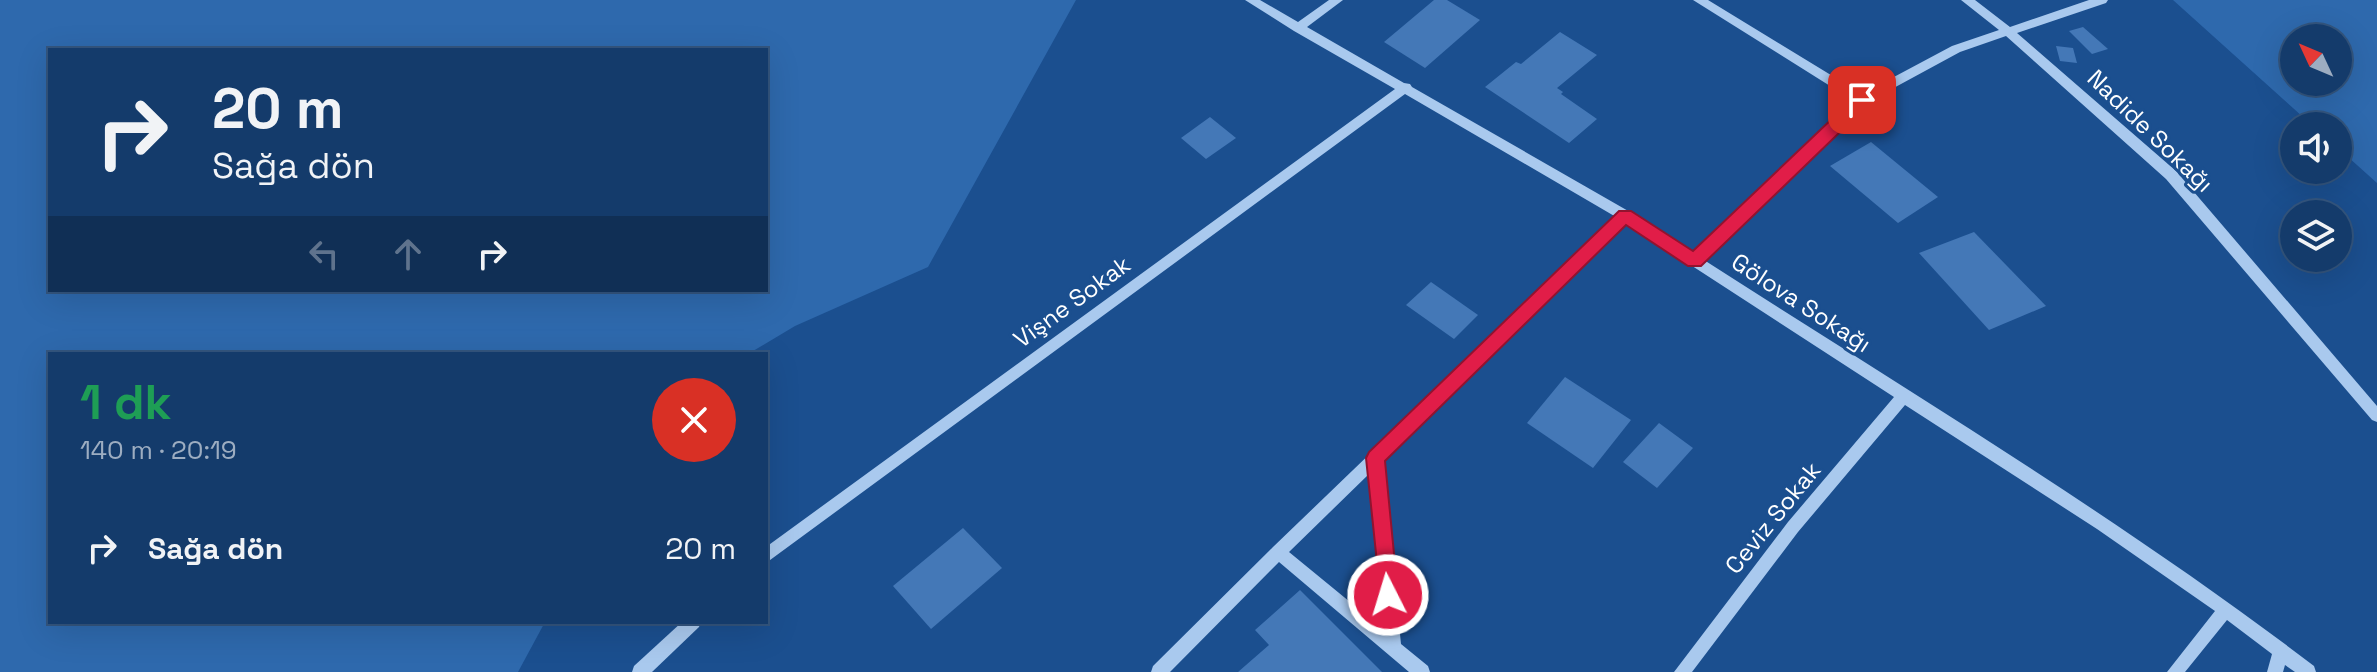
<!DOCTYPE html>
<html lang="tr">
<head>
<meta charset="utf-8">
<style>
  body { margin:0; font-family:"Space Grotesk",sans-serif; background:#1d4271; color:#f1f3f6; height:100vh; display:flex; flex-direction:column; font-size:30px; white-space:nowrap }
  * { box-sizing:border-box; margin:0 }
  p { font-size:26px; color:#9dadc1 }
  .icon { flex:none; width:44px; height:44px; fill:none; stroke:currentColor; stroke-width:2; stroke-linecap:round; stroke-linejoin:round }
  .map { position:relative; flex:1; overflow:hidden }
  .drawer { position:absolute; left:48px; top:352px; width:720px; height:272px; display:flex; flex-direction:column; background:#143b6b; border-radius:0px; box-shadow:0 8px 32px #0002,0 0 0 2px #33557e }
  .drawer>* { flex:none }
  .guide { position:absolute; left:48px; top:48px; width:720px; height:244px; border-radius:0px; box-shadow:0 8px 32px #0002,0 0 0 2px #33557e; background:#143b6b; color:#f1f3f6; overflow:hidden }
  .needle { width:52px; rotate:314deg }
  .fabs { position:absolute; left:2280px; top:24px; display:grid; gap:16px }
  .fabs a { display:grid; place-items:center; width:72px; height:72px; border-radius:50%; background:#143b6b; box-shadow:0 8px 32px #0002,0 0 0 2px #33557e; font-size:40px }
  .pin { position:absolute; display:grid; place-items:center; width:68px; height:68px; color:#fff; margin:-34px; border-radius:16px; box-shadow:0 4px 12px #0006 }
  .me { position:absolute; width:88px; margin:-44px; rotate:355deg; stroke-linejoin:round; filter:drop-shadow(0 0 6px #0008) }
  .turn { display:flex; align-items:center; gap:28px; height:168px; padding:0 32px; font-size:36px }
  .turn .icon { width:104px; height:104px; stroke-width:2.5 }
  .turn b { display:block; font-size:56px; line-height:68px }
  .lanes { display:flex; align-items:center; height:76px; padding:0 32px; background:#0003; justify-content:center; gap:40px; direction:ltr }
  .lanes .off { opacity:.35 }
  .round { display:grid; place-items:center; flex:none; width:84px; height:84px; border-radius:42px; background:#1d4271 }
  .headline { display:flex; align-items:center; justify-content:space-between; height:136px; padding:0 32px }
  h1 { font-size:48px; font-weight:600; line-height:60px; color:#1e9e55 }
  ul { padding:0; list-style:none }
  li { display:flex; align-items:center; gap:24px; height:120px; padding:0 32px }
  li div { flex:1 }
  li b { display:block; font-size:30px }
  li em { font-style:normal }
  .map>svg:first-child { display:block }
  .green { fill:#2e69ad; fill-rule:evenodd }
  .building { fill:#4478b7 }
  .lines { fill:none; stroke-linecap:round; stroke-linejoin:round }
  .minor { fill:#a9c9ee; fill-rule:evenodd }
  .route { fill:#e11d48; stroke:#92132f; stroke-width:2 }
  .labels { text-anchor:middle; stroke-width:6; stroke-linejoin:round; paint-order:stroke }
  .street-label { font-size:24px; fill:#fff; stroke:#1b4f8f }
</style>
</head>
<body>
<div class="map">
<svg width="2377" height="672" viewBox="0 0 2377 672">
  <rect width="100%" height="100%" fill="#1b4f8f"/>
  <!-- green -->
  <g class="green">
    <path d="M0 0H1076L928 267 795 326 748 354H50V622H545L518 672H0ZM50 50H766V290H50Z"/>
    <path d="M2173 0H2377V183L2338 148V126H2313ZM2294 38H2338V82H2294Z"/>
  </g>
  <!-- building -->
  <g class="building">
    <polygon points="1434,0 1447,0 1480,20 1425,68 1384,42"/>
    <polygon points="2083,27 2108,49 2092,54 2069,31"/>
    <polygon points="1560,32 1597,55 1557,88 1563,92 1561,94 1597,119 1569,143 1485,87 1516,62 1521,64"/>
    <polygon points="2056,46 2073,48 2077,63 2060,61"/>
    <polygon points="1210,117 1236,138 1206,159 1181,138"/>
    <polygon points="1871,142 1938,197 1898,223 1830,166"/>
    <polygon points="1974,232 2046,306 1989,330 1919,253"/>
    <polygon points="1431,282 1478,315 1454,339 1406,305"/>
    <polygon points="1565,377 1631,420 1593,468 1527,423"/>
    <polygon points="1659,423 1693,448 1657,488 1623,462"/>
    <polygon points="963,528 1002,568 931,629 893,586"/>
    <polygon points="1300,590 1382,672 1238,672 1269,645 1255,630"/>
  </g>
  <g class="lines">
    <!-- minor -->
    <g class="minor">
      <path d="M1245 0H1260L1298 22 1329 0H1343L1307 27 1404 83 1410 84 1412 87 1630 212 1693 253 1854 101 1693 0H1708L1862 94 1952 46 1999 30 1961 0H1975L2010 27 2089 0H2108L2106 3 2017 33 2176 171 2377 406V422L2372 420 2166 179 2006 36 1960 52 1866 103 1704 260C1909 392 2120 518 2314 666L2316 672H2295L2285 665 2283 672H2267L2272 654 2227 620 2185 672H2167L2215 611 2097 529 1905 405 1798 532 1692 672H1674L1788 522 1894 397 1626 223 1383 460 1401 644 1428 666 1430 672H1409L1279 562 1170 672H1151L1153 666 1273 547 1616 217 1405 94 766 563V547L1395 89 1294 31ZM1369 474 1383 629 1289 552Z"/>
      <polygon points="682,622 701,622 699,627 652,672 632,672 634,666"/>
    </g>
  </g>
  <!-- route -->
  <polygon class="route" points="1862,94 1868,96 1868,105 1701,266 1688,266 1626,225 1385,461 1398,595 1395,601 1388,604 1381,601 1366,458 1369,452 1619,211 1631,211 1693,251 1856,96"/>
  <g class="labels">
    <!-- street labels -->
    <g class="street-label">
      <text transform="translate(2150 131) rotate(44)" y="8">Nadide Sokağı</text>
      <text transform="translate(1072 302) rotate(-36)" y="8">Vişne Sokak</text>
      <text transform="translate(1801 303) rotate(33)" y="8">Gölova Sokağı</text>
      <text transform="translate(1773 518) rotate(-51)" y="8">Ceviz Sokak</text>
    </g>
  </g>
</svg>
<div class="fabs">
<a><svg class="needle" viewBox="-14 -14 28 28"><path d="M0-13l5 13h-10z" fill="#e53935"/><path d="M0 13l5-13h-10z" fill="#9dadc1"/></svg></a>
<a><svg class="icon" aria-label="sound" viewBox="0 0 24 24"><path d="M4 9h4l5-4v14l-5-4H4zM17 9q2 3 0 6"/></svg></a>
<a><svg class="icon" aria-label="layers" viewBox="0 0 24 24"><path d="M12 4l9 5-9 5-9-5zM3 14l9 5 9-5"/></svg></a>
</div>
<div class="pin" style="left:1862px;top:100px;background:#d93025"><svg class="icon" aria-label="arrive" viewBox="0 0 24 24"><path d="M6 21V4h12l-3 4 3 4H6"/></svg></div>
<svg class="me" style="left:1388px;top:595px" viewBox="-20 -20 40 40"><circle r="17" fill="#e11d48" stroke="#fff" stroke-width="3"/><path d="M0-11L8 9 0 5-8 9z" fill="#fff"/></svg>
<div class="guide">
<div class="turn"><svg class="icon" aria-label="right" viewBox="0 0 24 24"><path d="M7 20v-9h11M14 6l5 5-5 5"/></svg><div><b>20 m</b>Sağa dön</div></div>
<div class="lanes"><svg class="icon off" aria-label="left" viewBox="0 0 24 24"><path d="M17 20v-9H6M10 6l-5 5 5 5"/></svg><svg class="icon off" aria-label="ahead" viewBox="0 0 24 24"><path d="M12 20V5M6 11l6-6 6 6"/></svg><svg class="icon" aria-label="right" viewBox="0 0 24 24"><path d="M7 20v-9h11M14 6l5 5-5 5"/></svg></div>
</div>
<section class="drawer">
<div class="headline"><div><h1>1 dk</h1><p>140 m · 20:19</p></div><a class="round" style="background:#d93025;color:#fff"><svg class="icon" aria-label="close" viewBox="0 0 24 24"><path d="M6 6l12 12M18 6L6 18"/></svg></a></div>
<ul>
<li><svg class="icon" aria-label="right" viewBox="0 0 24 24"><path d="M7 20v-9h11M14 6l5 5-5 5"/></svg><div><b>Sağa dön</b></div><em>20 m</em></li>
</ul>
</section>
</div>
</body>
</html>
